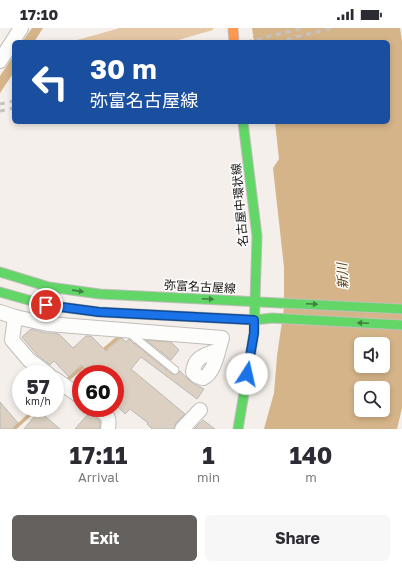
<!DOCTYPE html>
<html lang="en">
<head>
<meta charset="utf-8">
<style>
  body { margin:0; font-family:"Golos Text","Noto Sans JP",sans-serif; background:#f7f7f7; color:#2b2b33; height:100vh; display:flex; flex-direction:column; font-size:15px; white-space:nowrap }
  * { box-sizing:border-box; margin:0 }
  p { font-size:13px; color:#7c7c81 }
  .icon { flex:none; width:22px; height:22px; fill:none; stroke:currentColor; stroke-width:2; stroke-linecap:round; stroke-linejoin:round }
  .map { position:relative; height:401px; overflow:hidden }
  .side { display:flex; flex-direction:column; background:#fff; flex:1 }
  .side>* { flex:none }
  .guide { position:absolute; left:12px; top:12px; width:378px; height:84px; border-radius:6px; box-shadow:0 2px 6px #0003; background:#1a4fa0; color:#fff; overflow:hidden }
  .controls { position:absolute; left:354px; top:309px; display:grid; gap:8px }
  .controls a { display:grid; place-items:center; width:36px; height:36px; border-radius:6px; background:#fff; box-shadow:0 2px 6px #0003; font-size:20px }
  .speed { position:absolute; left:12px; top:337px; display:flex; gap:8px; font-size:20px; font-weight:700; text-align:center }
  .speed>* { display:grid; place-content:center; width:52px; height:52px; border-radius:50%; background:#fff; box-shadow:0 2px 6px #0003; line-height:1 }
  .speed small { font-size:10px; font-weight:400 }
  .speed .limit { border:6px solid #d22; background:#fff; color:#111 }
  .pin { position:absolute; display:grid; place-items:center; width:34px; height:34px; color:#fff; margin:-17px; border:2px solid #fff; border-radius:50%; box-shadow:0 1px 4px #0007 }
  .me { position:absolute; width:44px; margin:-22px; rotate:10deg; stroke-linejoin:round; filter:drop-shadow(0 0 3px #0008) }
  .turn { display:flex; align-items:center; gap:14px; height:84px; padding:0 12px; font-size:18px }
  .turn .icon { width:52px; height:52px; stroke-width:2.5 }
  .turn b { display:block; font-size:28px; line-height:34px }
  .eta { display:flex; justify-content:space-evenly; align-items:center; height:68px; text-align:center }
  .eta b { font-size:24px; font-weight:700; line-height:28px }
  .button { display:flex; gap:8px; margin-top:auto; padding:8px 12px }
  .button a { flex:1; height:46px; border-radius:6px; background:#64615e; color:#fff; font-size:16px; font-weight:700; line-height:46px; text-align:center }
  .button a+a { background:#f7f7f7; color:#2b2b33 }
  .status { display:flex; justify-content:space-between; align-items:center; height:28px; padding:0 20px; background:#fff; direction:ltr }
  .status svg { height:11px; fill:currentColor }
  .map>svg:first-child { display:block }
  .forest { fill:#e4c7a5 }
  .water { fill:#d5b489; fill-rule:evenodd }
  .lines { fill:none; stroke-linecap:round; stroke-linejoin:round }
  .stream { stroke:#d5b489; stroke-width:3.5 }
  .building { fill:#dbd0c2; stroke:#bdb9b5 }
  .lane-casing { stroke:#c1beba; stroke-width:9 }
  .street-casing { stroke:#c1beba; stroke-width:16 }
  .fast-casing { stroke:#c1beba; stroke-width:11 }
  .slow-casing { stroke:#c1beba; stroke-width:11 }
  .lane { stroke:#fdfdfc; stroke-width:7 }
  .street { stroke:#fdfdfc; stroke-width:14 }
  .fast { stroke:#63d668; stroke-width:9 }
  .slow { stroke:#ff974d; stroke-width:9 }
  .rail { stroke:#c5c4c2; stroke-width:3; stroke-dasharray:5 5; stroke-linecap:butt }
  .oneway { fill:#417f41 }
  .route-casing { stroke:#114b97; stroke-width:10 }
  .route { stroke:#1a73e8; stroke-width:7 }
  .labels { text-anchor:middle; stroke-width:3; stroke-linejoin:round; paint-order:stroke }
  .street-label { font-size:12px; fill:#171512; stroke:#fefefe }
  .water-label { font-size:13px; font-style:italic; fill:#604012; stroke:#fefefe }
</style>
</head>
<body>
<div class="status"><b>17:10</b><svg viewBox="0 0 49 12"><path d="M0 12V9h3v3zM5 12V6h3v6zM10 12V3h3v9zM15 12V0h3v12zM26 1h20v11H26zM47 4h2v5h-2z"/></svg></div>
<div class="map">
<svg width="402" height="401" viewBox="0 0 402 401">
  <rect width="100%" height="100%" fill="#f4efea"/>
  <!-- forest -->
  <polygon class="forest" points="120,0 213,0 213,2 171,14 70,14"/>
  <!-- water -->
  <g class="water">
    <polygon points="32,0 43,0 34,14 22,14"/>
    <path d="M252 0H400L402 13V380L397 401H264L274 365 277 328 284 280V239L273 140 279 131 275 94H388V14H254ZM361 316H383V338H361ZM361 360H383V382H361Z"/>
    <polygon points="14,27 14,44 0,65 0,48"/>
  </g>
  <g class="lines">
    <!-- stream -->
    <g class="stream">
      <polyline points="101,324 120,308"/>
      <polyline points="66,353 85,337"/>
      <polyline points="14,401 37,380"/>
    </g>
  </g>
  <!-- building -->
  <g class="building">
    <polygon points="31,301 46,305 57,305 58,307 59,306 73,320 86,308 91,308 106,323 121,310 123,311 126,314 129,311 134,316 134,315 172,346 177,346 180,343 191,354 204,361 197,371 141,329 131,341 185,386 176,395 174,401 152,401 147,396 148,395 130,381 125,386 115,376 115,346 89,346 81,337 69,349 54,333 50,337 37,327 22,309"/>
    <polygon points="146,312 171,314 179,322 171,332"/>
    <polygon points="0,374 18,395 12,401 0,401"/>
    <polygon points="39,383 60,401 24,401"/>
    <polygon points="90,384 100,393 100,401 75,401"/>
    <polygon points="203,392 215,401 194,401"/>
  </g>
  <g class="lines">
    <defs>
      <polyline id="lane" points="128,304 175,342"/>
      <g id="street">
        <polyline points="0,33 21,0"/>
        <path d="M0 284 15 289 48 296 222 310C218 322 215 345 203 350L197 348 193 344C195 328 205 328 218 322"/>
        <polyline points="15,289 12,312 29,332 48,346"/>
        <polyline points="55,351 81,369"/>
        <path d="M97 380C107 387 110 387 108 401"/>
        <polyline points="182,401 200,382"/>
      </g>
      <g id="fast">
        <polyline points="0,244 49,259 100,266 402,281"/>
        <polyline points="0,264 46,277 99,284 255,292 272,290 402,297"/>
        <polyline points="238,401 254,305 257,208 243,94"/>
      </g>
      <polyline id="slow" points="233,0 234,14"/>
    </defs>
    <!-- lane casing -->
    <use href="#lane" class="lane-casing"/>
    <!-- street casing -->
    <use href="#street" class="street-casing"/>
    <!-- fast casing -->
    <use href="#fast" class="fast-casing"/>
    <!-- slow casing -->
    <use href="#slow" class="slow-casing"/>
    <!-- lane -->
    <use href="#lane" class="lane"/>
    <!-- street -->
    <use href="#street" class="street"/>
    <!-- fast -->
    <use href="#fast" class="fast"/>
    <!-- slow -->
    <use href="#slow" class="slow"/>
    <!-- rail -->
    <g class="rail">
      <polyline points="247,14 303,0"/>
      <polyline points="277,14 332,0"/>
      <polyline points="0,76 14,73"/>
      <polyline points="0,83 14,80"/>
    </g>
  </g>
  <!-- one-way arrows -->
  <defs><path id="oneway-solid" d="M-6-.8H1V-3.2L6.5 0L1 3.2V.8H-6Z"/></defs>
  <g class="oneway">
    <use href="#oneway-solid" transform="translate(78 263) rotate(8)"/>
    <use href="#oneway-solid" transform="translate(208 271) rotate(3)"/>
    <use href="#oneway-solid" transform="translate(312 276) rotate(3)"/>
    <use href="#oneway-solid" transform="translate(363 295) rotate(-177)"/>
  </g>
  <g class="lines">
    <defs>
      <polyline id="route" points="46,277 99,284 254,292 254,305 247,346"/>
    </defs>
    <!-- route casing -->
    <use href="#route" class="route-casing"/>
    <!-- route -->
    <use href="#route" class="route"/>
  </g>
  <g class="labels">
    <!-- street labels -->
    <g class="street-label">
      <text transform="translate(240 177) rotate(-95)" y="4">名古屋中環状線</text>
      <text transform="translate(200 259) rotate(3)" y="4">弥富名古屋線</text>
    </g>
    <!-- water labels -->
    <g class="water-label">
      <text transform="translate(342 248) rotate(-93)" y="5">新川</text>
    </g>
  </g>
</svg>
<div class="controls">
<a><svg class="icon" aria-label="sound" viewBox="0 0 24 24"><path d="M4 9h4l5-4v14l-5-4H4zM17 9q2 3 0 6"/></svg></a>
<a><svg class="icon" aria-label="search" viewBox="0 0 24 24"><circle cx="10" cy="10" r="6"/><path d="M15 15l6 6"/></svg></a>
</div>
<div class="speed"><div>57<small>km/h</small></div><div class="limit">60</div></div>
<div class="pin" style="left:46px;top:277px;background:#d93025"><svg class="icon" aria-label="arrive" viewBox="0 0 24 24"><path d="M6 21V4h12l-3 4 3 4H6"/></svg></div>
<svg class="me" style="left:247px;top:346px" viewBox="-20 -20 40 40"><circle r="19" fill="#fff"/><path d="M0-13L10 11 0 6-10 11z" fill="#1a73e8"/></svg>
<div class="guide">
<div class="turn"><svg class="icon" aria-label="left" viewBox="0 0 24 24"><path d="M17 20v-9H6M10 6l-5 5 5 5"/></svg><div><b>30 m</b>弥富名古屋線</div></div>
</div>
</div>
<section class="side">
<div class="eta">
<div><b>17:11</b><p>Arrival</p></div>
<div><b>1</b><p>min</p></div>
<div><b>140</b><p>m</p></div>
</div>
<div class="button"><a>Exit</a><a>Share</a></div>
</section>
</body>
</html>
